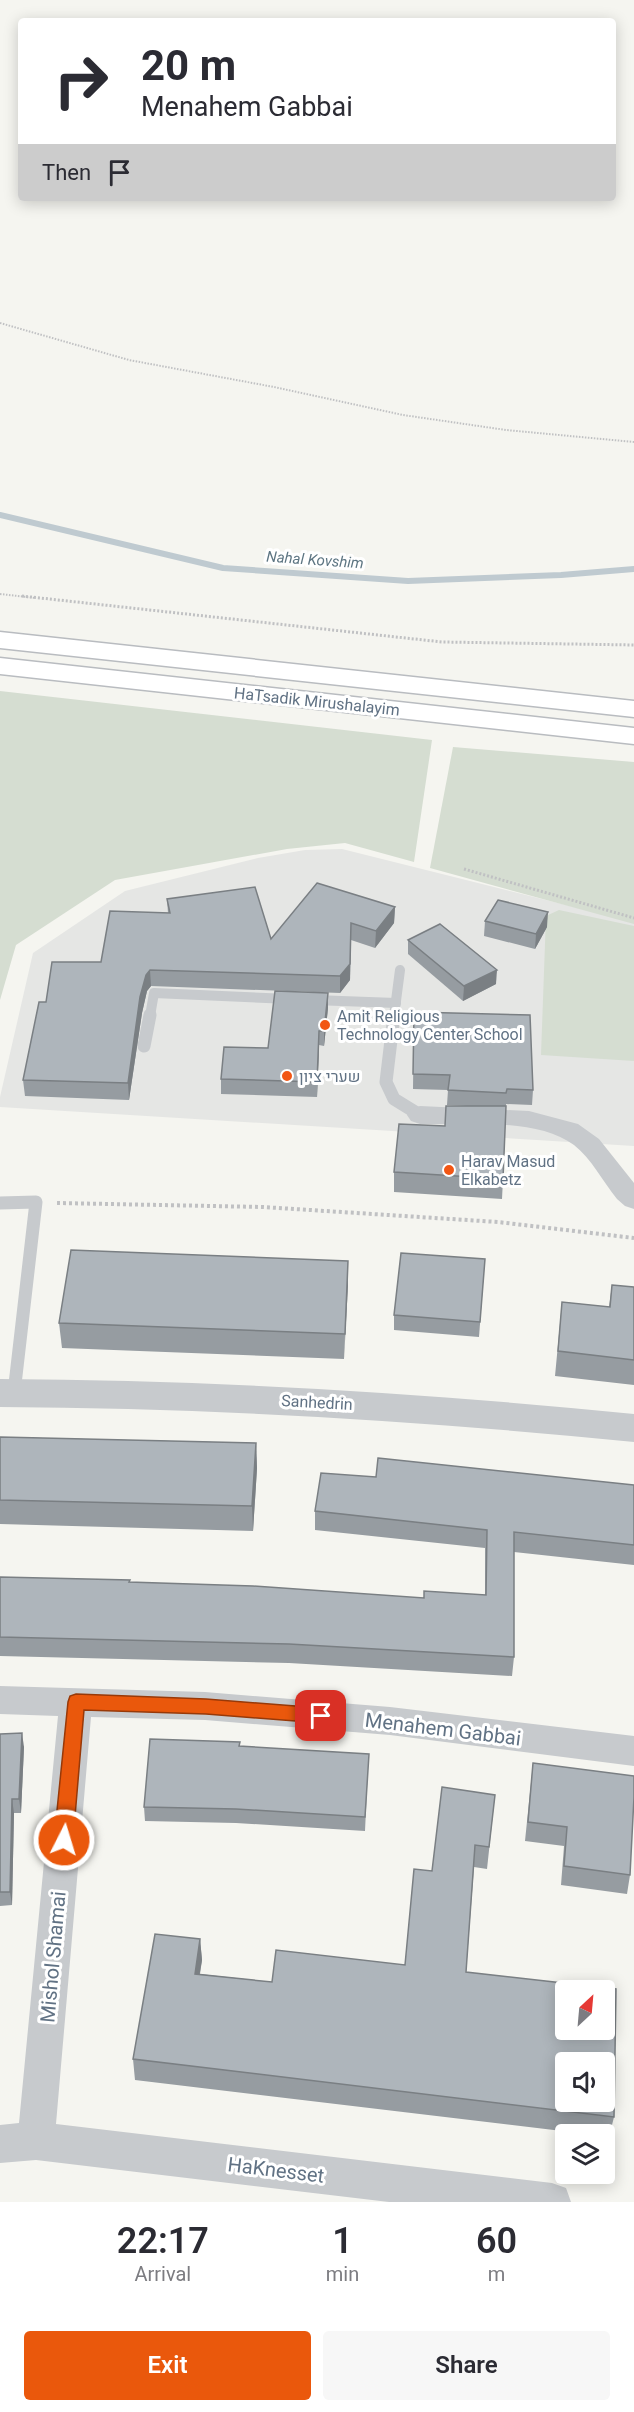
<!DOCTYPE html>
<html lang="en">
<head>
<meta charset="utf-8">
<style>
  body { margin:0; font-family:Roboto,Heebo,sans-serif; background:#f7f7f7; color:#2b2b33; height:100vh; display:flex; flex-direction:column; font-size:22px; white-space:nowrap }
  * { box-sizing:border-box; margin:0 }
  p { font-size:20px; color:#7c7c81 }
  .icon { flex:none; width:33px; height:33px; fill:none; stroke:currentColor; stroke-width:2; stroke-linecap:round; stroke-linejoin:round }
  .map { position:relative; height:2202px; overflow:hidden }
  .details { display:flex; flex-direction:column; background:#fff; flex:1 }
  .details>* { flex:none }
  .banner { position:absolute; left:18px; top:18px; width:598px; height:183px; border-radius:6px; box-shadow:0 3px 15px #0003; background:#fff; color:#2b2b33; overflow:hidden }
  .needle { width:39px; rotate:26deg }
  .controls { position:absolute; left:555px; top:1980px; display:grid; gap:12px }
  .controls a { display:grid; place-items:center; width:60px; height:60px; border-radius:6px; background:#fff; box-shadow:0 3px 15px #0003; font-size:30px }
  .pin { position:absolute; display:grid; place-items:center; width:51px; height:51px; color:#fff; margin:-26px; border-radius:12px; box-shadow:0 3px 9px #0006 }
  .me { position:absolute; width:66px; margin:-33px; rotate:5deg; stroke-linejoin:round; filter:drop-shadow(0 0 4px #0008) }
  .turn { display:flex; align-items:center; gap:21px; height:126px; padding:0 24px; font-size:27px }
  .turn .icon { width:78px; height:78px; stroke-width:2.5 }
  .turn b { display:block; font-size:42px; line-height:51px }
  .then { display:flex; align-items:center; height:57px; padding:0 24px; background:#0003; gap:12px; font-size:22px }
  .eta { display:flex; justify-content:space-evenly; align-items:center; height:102px; text-align:center }
  .eta b { font-size:36px; font-weight:600; line-height:42px }
  .action { display:flex; gap:12px; margin-top:auto; padding:12px 24px }
  .action a { flex:1; height:69px; border-radius:6px; background:#ea580c; color:#fff; font-size:24px; font-weight:600; line-height:69px; text-align:center }
  .action a+a { background:#f7f7f7; color:#2b2b33 }
  .map>svg:first-child { display:block }
  .built { fill:#e5e6e4 }
  .green { fill:#d5ddd1 }
  .lines { fill:none; stroke-linecap:round; stroke-linejoin:round }
  .stream { stroke:#bfcad0; stroke-width:6 }
  .primary-casing { stroke:#b9bcc0; stroke-width:3 }
  .path-far2 { stroke:#c0c1c3; stroke-width:2; stroke-dasharray:1.5 1.5; stroke-linecap:butt }
  .path-far1 { stroke:#c0c1c3; stroke-width:3; stroke-dasharray:2 2; stroke-linecap:butt }
  .path { stroke:#c0c1c3; stroke-width:4; stroke-dasharray:3 3; stroke-linecap:butt }
  .service-far1 { stroke:#c7cacd; stroke-width:10 }
  .service { stroke:#c7cacd; stroke-width:13 }
  .minor { fill:#c7cacd; fill-rule:evenodd }
  .tertiary { fill:#c7cacd; fill-rule:evenodd }
  .primary { fill:#fff; fill-rule:evenodd }
  .wall { fill:#969ca1 }
  .shaded-wall { fill:#7a7f83 }
  .building { fill:#aeb5bb; stroke:#7a7f83; stroke-width:1.5; fill-rule:evenodd }
  .route { fill:#ea580c; stroke:#983908; stroke-width:1.5 }
  .poi-dot { fill:#f25614; stroke:#fff; stroke-width:2 }
  .labels { text-anchor:middle; stroke-width:6; stroke-linejoin:round; paint-order:stroke }
  .far-water-label { font-size:15px; font-style:italic; fill:#5d7582; stroke:#fff }
  .street-label { font-size:16px; fill:#617284; stroke:#fff }
  .poi-label { font-size:16px; fill:#617284; stroke:#fff; text-anchor:start }
  .near-street-label { font-size:20px; fill:#617284; stroke:#fff }
</style>
</head>
<body>
<div class="map">
<svg width="634" height="2202" viewBox="0 0 634 2202">
  <rect width="100%" height="100%" fill="#f5f5f0"/>
  <!-- built -->
  <polygon class="built" points="342,849 634,922 634,1146 0,1107 0,1097 33,953 125,891 258,858 305,850"/>
  <!-- green -->
  <g class="green">
    <polygon points="0,691 432,740 414,862 345,843 287,849 115,880 16,945 0,1000"/>
    <polygon points="453,747 634,762 634,924 430,868"/>
    <polygon points="559,910 634,926 634,1061 541,1055 546,916"/>
  </g>
  <g class="lines">
    <!-- stream -->
    <polyline class="stream" points="0,515 223,568 408,581 561,575 634,569"/>
    <defs>
      <g id="primary">
        <polygon points="0,632 634,701 634,717 0,648"/>
        <polygon points="0,658 634,728 634,744 0,674"/>
      </g>
    </defs>
    <!-- primary casing -->
    <use href="#primary" class="primary-casing"/>
    <!-- path-far2 -->
    <g class="path-far2">
      <polyline points="0,323 129,360 274,387 403,415 506,430 634,442"/>
      <polyline points="0,594 36,598"/>
    </g>
    <!-- path-far1 -->
    <g class="path-far1">
      <polyline points="22,596 442,642 634,645"/>
      <polyline points="464,869 634,918"/>
    </g>
    <!-- path -->
    <polyline class="path" points="57,1203 263,1207 498,1222 634,1238"/>
    <!-- service-far1 -->
    <g class="service-far1">
      <polyline points="314,1000 396,1003"/>
      <polyline points="150,1016 154,993 290,999"/>
      <polyline points="394,1016 400,970"/>
    </g>
    <!-- service -->
    <g class="service">
      <polyline points="394,1015 386,1082 394,1099 420,1115"/>
      <polyline points="144,1046 150,1015"/>
      <polyline points="0,1203 36,1202 14,1393"/>
    </g>
    <!-- minor -->
    <g class="minor">
      <path d="M420 1106 529 1111 578 1124 599 1139 634 1183V1209L625 1206 617 1199C603 1182 592 1159 574 1145 537 1117 464 1125 420 1124L411 1121 407 1115 411 1109Z"/>
      <polygon points="0,1686 205,1692 390,1707 634,1736 634,1766 390,1735 205,1720 91,1717 56,2124 552,2183 566,2188 571,2202 389,2202 36,2160 0,2163 0,2125 19,2123 58,1716 0,1714"/>
    </g>
    <!-- tertiary -->
    <path class="tertiary" d="M0 1379C212 1380 423 1393 634 1414V1442C423 1421 212 1408 0 1407Z"/>
    <!-- primary -->
    <use href="#primary" class="primary"/>
  </g>
  <!-- wall -->
  <g class="wall">
    <polygon points="167,899 271,939 395,907 394,923 375,948 351,940 350,980 340,993 151,986 147,991 142,1013 129,1100 25,1096 23,1080 101,962 168,913"/>
    <polygon points="485,921 547,927 535,949 484,936"/>
    <polygon points="408,940 496,984 463,1001 408,954"/>
    <polygon points="328,1008 324,1046 319,1045 317,1097 221,1094 221,1079"/>
    <polygon points="414,1012 533,1090 532,1105 506,1104 503,1179 502,1199 394,1192 394,1172 467,1106 447,1105 448,1090 413,1089"/>
    <polygon points="485,1259 479,1337 394,1330 394,1315"/>
    <polygon points="348,1261 344,1359 62,1348 59,1323"/>
    <polygon points="612,1285 634,1287 634,1385 555,1376 562,1302 609,1307"/>
    <polygon points="0,1437 256,1443 257,1468 253,1531 0,1524"/>
    <polygon points="376,1477 634,1485 634,1565 514,1552 514,1657 512,1676 289,1663 0,1656 0,1577 130,1582 424,1598 485,1595 485,1548 315,1530 315,1511"/>
    <polygon points="0,1734 24,1747 21,1813 14,1813 12,1905 0,1906"/>
    <polygon points="240,1746 368,1768 365,1831 236,1823 145,1821 144,1807"/>
    <polygon points="533,1763 630,1875 627,1894 561,1885 564,1846 525,1841"/>
    <polygon points="495,1795 487,1869 474,1867 466,1972 614,2117 609,2137 604,2137 604,2134 587,2134 135,2080 133,2059 200,1939 202,1960 200,1974 272,1982 405,1965 432,1871"/>
  </g>
  <!-- shaded-wall -->
  <g class="shaded-wall">
    <polygon points="395,907 394,923 375,948 376,931"/>
    <polygon points="548,912 547,927 535,949 536,934"/>
    <polygon points="351,923 350,980 340,993 340,976"/>
    <polygon points="150,970 151,986 147,991 142,1013 129,1100 128,1083 140,997 146,975"/>
    <polygon points="497,970 496,984 463,1001 464,986"/>
    <polygon points="328,993 328,1008 324,1046 324,1031"/>
    <polygon points="319,1031 319,1045 317,1097 317,1082"/>
    <polygon points="348,1261 348,1286 344,1359 345,1334"/>
    <polygon points="256,1443 257,1468 253,1531 252,1506"/>
    <polygon points="22,1733 24,1747 21,1813 19,1799"/>
    <polygon points="12,1799 14,1813 12,1905 10,1892"/>
    <polygon points="200,1939 202,1960 196,1995 195,1974"/>
  </g>
  <!-- building -->
  <g class="building">
    <polygon points="317,883 395,907 376,931 351,923 350,964 340,976 150,970 146,975 140,997 128,1083 23,1080 39,1002 46,1002 52,962 101,962 110,911 170,913 167,899 255,887 271,939"/>
    <polygon points="498,900 548,912 536,934 485,921"/>
    <polygon points="440,924 497,970 464,986 408,940"/>
    <polygon points="275,991 328,993 324,1031 319,1031 317,1082 221,1079 224,1047 268,1048"/>
    <polygon points="414,1012 530,1015 533,1090 507,1089 506,1093 448,1090 450,1075 413,1074"/>
    <polygon points="446,1106 506,1106 503,1179 394,1172 399,1124 445,1126"/>
    <polygon points="71,1250 348,1261 345,1334 59,1323"/>
    <polygon points="401,1253 485,1259 480,1322 394,1315"/>
    <polygon points="612,1285 634,1287 634,1360 558,1351 562,1302 610,1307"/>
    <polygon points="0,1437 256,1443 252,1506 0,1500"/>
    <polygon points="378,1458 634,1485 634,1545 514,1532 514,1657 289,1644 0,1637 0,1577 130,1580 129,1582 253,1586 424,1598 424,1591 486,1595 487,1530 315,1511 321,1473 376,1477"/>
    <polygon points="22,1733 19,1799 12,1799 10,1892 0,1892 0,1734"/>
    <polygon points="150,1739 240,1742 239,1746 369,1754 365,1817 236,1809 144,1807"/>
    <polygon points="533,1763 634,1776 634,1797 630,1875 564,1866 567,1827 528,1822"/>
    <path d="M442 1787 495 1795 489 1847 475 1845 466 1972 616 1989 614 2117 133 2059 155 1934 200 1939 195 1974 272 1982 276 1950 405 1965 414 1869 432 1871ZM566 1990H604V2030H566ZM566 2062H604V2102H566Z"/>
  </g>
  <!-- route -->
  <polygon class="route" points="76,1694 206,1699 321,1708 327,1710 329,1716 327,1721 321,1723 206,1714 84,1710 73,1840 70,1846 64,1849 57,1846 54,1840 68,1702 70,1696"/>
  <!-- markers -->
  <g class="poi-dot">
    <circle cx="325" cy="1025" r="6"/>
    <circle cx="287" cy="1076" r="6"/>
    <circle cx="449" cy="1170" r="6"/>
  </g>
  <g class="labels">
    <!-- far-water labels -->
    <g class="far-water-label">
      <text transform="translate(315 560) rotate(4)" y="5">Nahal Kovshim</text>
    </g>
    <!-- street labels -->
    <g class="street-label">
      <text transform="translate(317 701) rotate(6)" y="6">HaTsadik Mirushalayim</text>
      <text transform="translate(317 1402) rotate(3)" y="6">Sanhedrin</text>
    </g>
    <!-- poi labels -->
    <g class="poi-label">
      <text x="337" y="1022">Amit Religious<tspan x="337" dy="18">Technology Center School</tspan></text>
      <text x="299" y="1082">שערי ציון</text>
      <text x="461" y="1167">Harav Masud<tspan x="461" dy="18">Elkabetz</tspan></text>
    </g>
    <!-- near-street labels -->
    <g class="near-street-label">
      <text transform="translate(443 1729) rotate(7)" y="7">Menahem Gabbai</text>
      <text transform="translate(53 1957) rotate(-85)" y="7">Mishol Shamai</text>
      <text transform="translate(276 2170) rotate(7)" y="7">HaKnesset</text>
    </g>
  </g>
</svg>
<div class="controls">
<a><svg class="needle" viewBox="-14 -14 28 28"><path d="M0-13l5 13h-10z" fill="#e53935"/><path d="M0 13l5-13h-10z" fill="#7c7c81"/></svg></a>
<a><svg class="icon" aria-label="sound" viewBox="0 0 24 24"><path d="M4 9h4l5-4v14l-5-4H4zM17 9q2 3 0 6"/></svg></a>
<a><svg class="icon" aria-label="layers" viewBox="0 0 24 24"><path d="M12 4l9 5-9 5-9-5zM3 14l9 5 9-5"/></svg></a>
</div>
<div class="pin" style="left:321px;top:1716px;background:#d93025"><svg class="icon" aria-label="arrive" viewBox="0 0 24 24"><path d="M6 21V4h12l-3 4 3 4H6"/></svg></div>
<svg class="me" style="left:64px;top:1840px" viewBox="-20 -20 40 40"><circle r="17" fill="#ea580c" stroke="#fff" stroke-width="3"/><path d="M0-11L8 9 0 5-8 9z" fill="#fff"/></svg>
<div class="banner">
<div class="turn"><svg class="icon" aria-label="right" viewBox="0 0 24 24"><path d="M7 20v-9h11M14 6l5 5-5 5"/></svg><div><b>20 m</b>Menahem Gabbai</div></div>
<div class="then">Then<svg class="icon" aria-label="arrive" viewBox="0 0 24 24"><path d="M6 21V4h12l-3 4 3 4H6"/></svg></div>
</div>
</div>
<section class="details">
<div class="eta">
<div><b>22:17</b><p>Arrival</p></div>
<div><b>1</b><p>min</p></div>
<div><b>60</b><p>m</p></div>
</div>
<div class="action"><a>Exit</a><a>Share</a></div>
</section>
</body>
</html>
